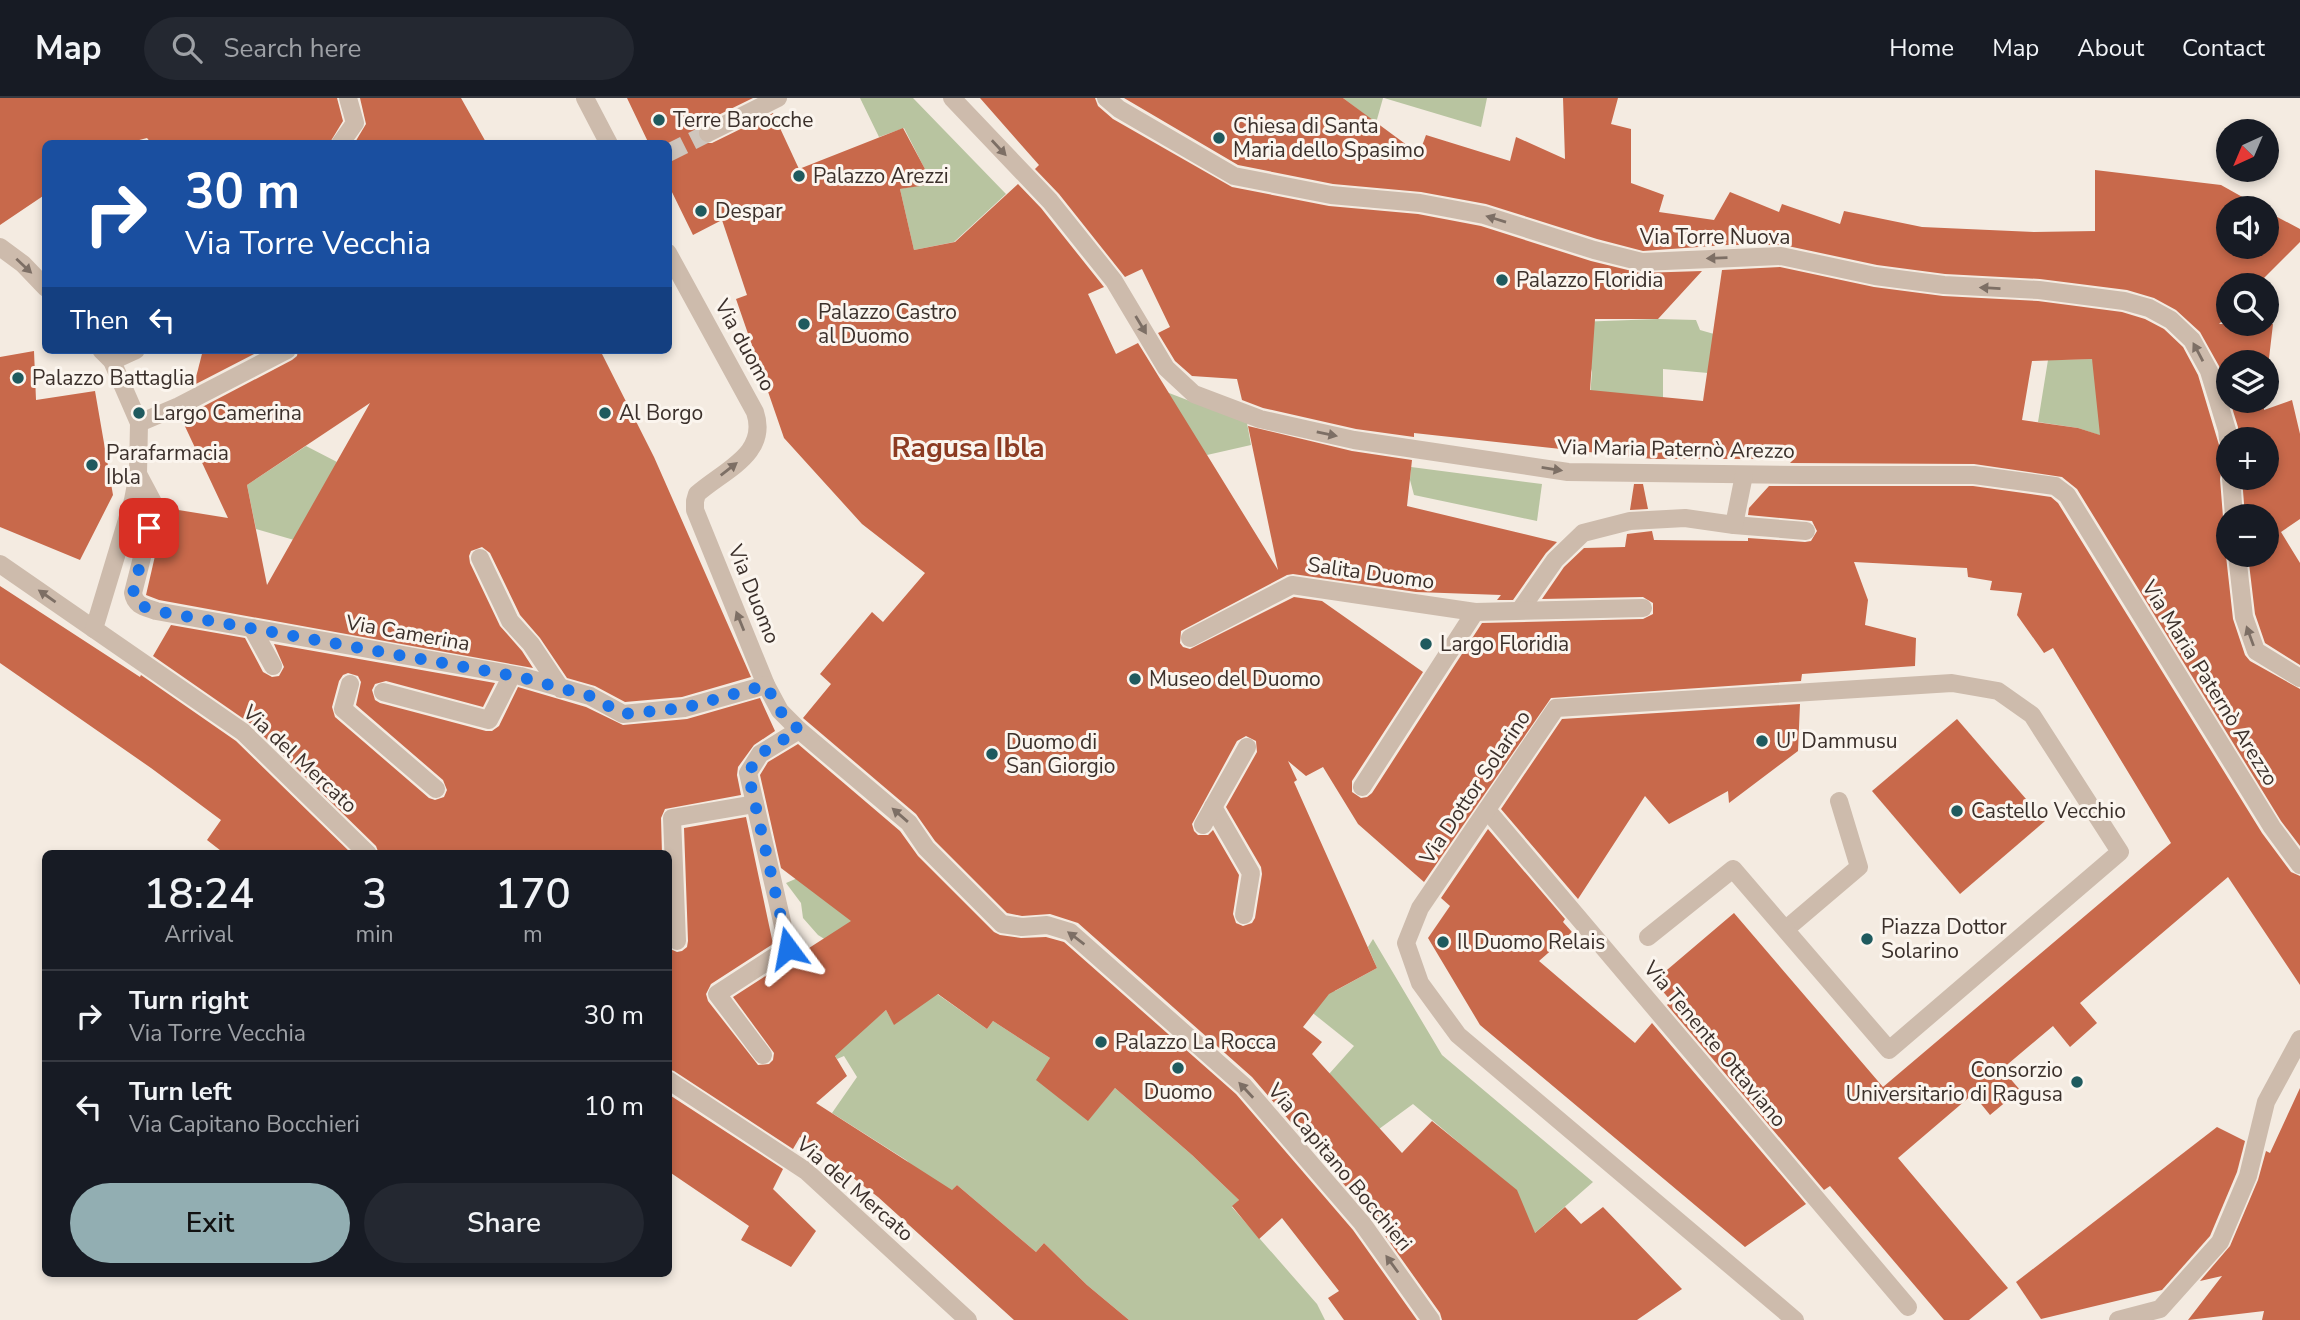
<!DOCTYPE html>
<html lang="en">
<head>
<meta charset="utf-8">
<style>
  body { margin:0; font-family:"Nunito Sans",sans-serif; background:#242831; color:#f1f3f6; height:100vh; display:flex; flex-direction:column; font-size:26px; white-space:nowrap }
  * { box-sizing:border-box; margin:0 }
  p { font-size:23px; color:#9ea1a6 }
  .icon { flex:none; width:38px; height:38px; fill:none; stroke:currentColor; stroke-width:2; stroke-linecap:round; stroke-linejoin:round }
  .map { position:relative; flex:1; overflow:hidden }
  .side { position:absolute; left:42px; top:752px; width:630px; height:427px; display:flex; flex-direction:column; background:#171b24; border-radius:10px; box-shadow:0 4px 10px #0003 }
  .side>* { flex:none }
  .top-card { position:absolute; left:42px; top:42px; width:630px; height:214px; border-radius:10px; box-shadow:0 4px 10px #0003; background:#1a4fa0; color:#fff; overflow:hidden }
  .needle { width:46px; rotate:224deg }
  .buttons { position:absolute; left:2216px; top:21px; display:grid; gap:14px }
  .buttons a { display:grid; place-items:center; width:63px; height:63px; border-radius:50%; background:#171b24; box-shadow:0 4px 10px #0003; font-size:35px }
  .pin { position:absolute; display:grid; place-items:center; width:60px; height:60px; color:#fff; margin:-30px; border-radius:14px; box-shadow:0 4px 10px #0006 }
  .me { position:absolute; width:77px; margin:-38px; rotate:347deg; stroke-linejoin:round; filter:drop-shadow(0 0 5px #0008) }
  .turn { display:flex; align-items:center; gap:24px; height:147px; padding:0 28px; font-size:32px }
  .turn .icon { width:91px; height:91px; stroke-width:2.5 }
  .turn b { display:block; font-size:49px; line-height:60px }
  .then { display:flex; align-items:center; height:66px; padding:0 28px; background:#0003; gap:14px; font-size:26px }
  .eta { display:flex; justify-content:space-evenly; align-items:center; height:119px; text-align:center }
  .eta b { font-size:42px; font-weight:600; line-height:49px }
  .button { display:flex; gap:14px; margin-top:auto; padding:14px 28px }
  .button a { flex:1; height:80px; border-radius:42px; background:#92aeb2; color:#111; font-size:28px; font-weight:600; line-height:80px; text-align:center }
  .button a+a { background:#242831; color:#f1f3f6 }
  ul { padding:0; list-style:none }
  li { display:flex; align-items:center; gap:21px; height:91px; padding:0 28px; border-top:2px solid #363941 }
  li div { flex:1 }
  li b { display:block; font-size:26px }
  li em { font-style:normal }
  header { display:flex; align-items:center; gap:42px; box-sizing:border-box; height:98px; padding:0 35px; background:#171b24; border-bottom:2px solid #363941 }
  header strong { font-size:33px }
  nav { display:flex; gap:38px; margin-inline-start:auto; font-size:24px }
  .search { width:490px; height:63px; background:#242831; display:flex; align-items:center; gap:18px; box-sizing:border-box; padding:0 24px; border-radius:38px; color:#9ea1a6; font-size:26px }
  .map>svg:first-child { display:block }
  .green { fill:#b8c4a0 }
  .building { fill:#c8694b; fill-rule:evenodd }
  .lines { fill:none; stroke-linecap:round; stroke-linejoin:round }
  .minor-tunnel { stroke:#cfc6bd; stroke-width:18; stroke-dasharray:18 9; stroke-linecap:butt }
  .service { stroke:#cdbbac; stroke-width:18 }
  .pedestrian { stroke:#cdbbac; stroke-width:18 }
  .minor { stroke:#cdbbac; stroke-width:18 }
  .tertiary { stroke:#cdbbac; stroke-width:18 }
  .oneway { fill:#7d6f65 }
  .route { stroke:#1a73e8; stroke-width:12; stroke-dasharray:0 21.6 }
  .poi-dot { fill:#1f5a5e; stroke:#fbf5ee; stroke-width:2.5 }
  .labels { text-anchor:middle; stroke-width:6; stroke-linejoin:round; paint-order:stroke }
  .poi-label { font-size:21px; fill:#3b302b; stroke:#fbf5ee; text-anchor:start }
  .street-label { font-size:21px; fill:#3b302b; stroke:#fbf5ee }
  .district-label { font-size:28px; font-weight:bold; fill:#8c3b22; stroke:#fbf5ee }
</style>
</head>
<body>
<header>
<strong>Map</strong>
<div class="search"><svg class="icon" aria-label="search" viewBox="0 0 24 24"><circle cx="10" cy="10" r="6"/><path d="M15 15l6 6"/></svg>Search here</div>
<nav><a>Home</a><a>Map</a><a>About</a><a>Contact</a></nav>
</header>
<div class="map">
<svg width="2300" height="1222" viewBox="0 0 2300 1222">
  <rect width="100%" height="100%" fill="#f4ebe1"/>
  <!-- green -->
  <g class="green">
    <polygon points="860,0 913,0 1006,96 954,144 914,152 900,91 932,85 904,30 879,39"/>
    <polygon points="1343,0 1383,0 1376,25"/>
    <polygon points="1384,0 1487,0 1481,29"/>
    <polygon points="1658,221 1696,222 1700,232 1721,238 1708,275 1663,271 1663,300 1589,311 1592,274 1577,224"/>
    <polygon points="2092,261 2126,346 2078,330 2038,324 2048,262"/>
    <polygon points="1156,290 1247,325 1251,347 1207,357"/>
    <polygon points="306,348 337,364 308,446 256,431 247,387"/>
    <polygon points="1411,369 1542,386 1537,423 1414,397 1410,382"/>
    <polygon points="807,776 864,833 842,852 818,837 803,820 801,805 786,785"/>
    <polygon points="1373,841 1442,957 1593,1084 1528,1141 1489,1070 1413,1006 1379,1031 1329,976 1354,948 1314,916 1287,886 1294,847 1335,893 1377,870 1368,849"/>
    <polygon points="933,893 987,931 993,923 1050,960 1088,1022 1115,990 1192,1057 1239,1102 1232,1109 1317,1206 1325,1222 1129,1222 1087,1187 1044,1145 1036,1154 957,1087 947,1098 906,1062 832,1015 857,979 844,958 837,961 814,923 858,936 886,912 894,926"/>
  </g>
  <!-- building -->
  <g class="building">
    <polygon points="0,0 337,0 343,23 329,46 152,46 147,40 124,46 46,46 46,96 0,127"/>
    <polygon points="360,0 461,0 487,46 354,46 366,26"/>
    <path d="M627 0H753L702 25 697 34 698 41 702 45H712L773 15 799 71 903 30 933 86 900 91 914 152 955 144 1018 86 1041 110 1104 189 1088 196 1116 256 1138 245 1278 472 1248 328 1352 353 1412 362 1407 408 1557 444 1546 455 1513 502H1497L1501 497 1416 494 1293 476 1287 477 1181 533 1180 545 1183 549 1190 551 1294 499 1322 503 1423 574 1352 683V694L1361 700 1367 699 1372 695 1482 525 1643 521 1653 516V505L1643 499 1542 501 1564 469 1584 450 1625 449 1627 436 1652 433 1654 442 1748 443V440L1805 444 1811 443 1817 433 1812 423 1748 417 1749 410 1769 388H1973L2051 399 2058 405 2262 735 2291 774 2300 778V887L2228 779 2080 905 2097 925 2070 949 2053 928 2002 971 2020 992 1990 1017 1973 996 1898 1060 2008 1190 1969 1222H1944L1830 1088 1824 1092 1667 907 1671 903 1654 883 1734 815 1883 989 2171 745 2053 550 2044 555 2017 517 2022 495 1990 492 1992 483 1968 479 1967 470 1854 464 1868 502 1865 527 1916 540 1915 568 1802 576 1801 583 1551 600 1424 784 1358 726 1323 669 1306 678 1288 663 1297 682 1294 684 1377 870 1329 896 1303 929 1322 944 1312 956 1402 1055 1432 1023 1517 1092 1535 1135 1565 1109 1581 1126 1603 1109 1682 1191 1637 1222H1442L1440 1215 1371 1118 1252 979 1078 825 1050 816 1022 818 1007 815 935 743 916 716 803 620 831 586 820 576 872 514 883 524 925 475 862 426 784 340 736 201 747 197 722 122 693 137 668 86V46H649ZM1246 638 1256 643 1257 654 1226 709 1261 769 1262 776 1255 820 1252 825 1243 828 1236 825 1233 816 1239 777 1213 732 1208 737H1198L1194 733 1192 726 1237 643Z"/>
    <path d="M980 0H1095L1098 8 1113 21 1232 89 1329 108 1418 116 1481 128 1591 163 1640 175 1702 173 1658 221H1595L1590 292 1703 303 1722 172 1780 169 1874 189 1943 198 2038 203 2122 214 2145 221 2164 231 2183 249 2198 277 2219 347 2228 352V369L2221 375 2220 381 2223 419 2228 427 2226 458 2233 521 2245 557 2250 563 2300 591V748L2281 723 2077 391 2062 379 1974 366 1790 365 1794 361H1653L1414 335V339L1356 331 1263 310 1242 302 1237 281 1192 278 1175 263 1158 235 1170 229 1142 171 1125 179 1059 96 1035 71 1039 67ZM2092 261 2100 337 2078 330 2022 322 2032 263Z"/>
    <polygon points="1124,0 1343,0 1419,56 1426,37 1510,63 1516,39 1565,61 1563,0 1618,0 1611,26 1631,31 1631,85 1664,97 1659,114 1714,122 1730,94 1779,114 1782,106 1840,126 1844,113 1922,129 2034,134 2095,133 2095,72 2221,87 2262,110 2228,110 2228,149 2266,149 2266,113 2300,131 2300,144 2257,187 2228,187 2228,217 2219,226 2273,226 2266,286 2266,264 2228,264 2228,295 2219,268 2200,234 2176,212 2154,200 2127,192 2040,181 1945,176 1877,167 1783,147 1726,147 1643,153 1597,141 1486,106 1421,94 1333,86 1238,67"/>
    <polygon points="203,252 262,252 194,287"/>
    <path d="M298 252H600L654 359 751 579 682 599 625 604 595 588 567 580 540 540 520 517 490 455 482 449 471 453 469 458 470 465 500 528 522 553 533 570 159 502 146 497 166 410 228 420 182 322 188 319 187 317 292 262 297 258ZM370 305 267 487 247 387Z"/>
    <polygon points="34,253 36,302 95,293 113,397 80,462 0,429 0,259"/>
    <polygon points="2292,302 2300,336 2300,421 2281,434 2300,465 2300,567 2265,545 2255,516 2248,457 2266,457 2266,418 2245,418 2242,380 2266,380 2266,341 2239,341 2238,329 2230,303 2264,303 2264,312"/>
    <polygon points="1634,386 1643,386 1648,411 1630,412"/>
    <polygon points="0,488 140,579 141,577 236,643 352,756 225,756 207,742 221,722 151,670 0,565"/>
    <path d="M171 527 245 540 263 574 272 579 279 578 284 569 274 546 495 585 483 609 386 583 375 586 372 592 375 602 380 605 486 633H492L499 628 518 589 586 609 623 627 687 621 760 600 775 633 754 647 738 669 737 677 741 697 665 711 661 720 662 756H379L376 748 251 626 153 558ZM348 575 358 578 361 584 356 607 443 682 447 692 444 699 435 702 429 700 335 619 332 609 339 583 343 577Z"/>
    <polygon points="1800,606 1798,653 1729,705 1728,693 1669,726 1645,698 1578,801 1501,711 1562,621"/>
    <polygon points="1957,621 2045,723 1960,796 1872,693"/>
    <polygon points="798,646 900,733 918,758 994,834 1000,837 1021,840 1046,839 1064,844 1236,996 1353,1132 1417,1222 1344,1222 1328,1200 1339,1193 1282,1120 1259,1141 1232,1108 1239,1102 1192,1057 1115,990 1088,1023 1036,982 1050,960 993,923 987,931 938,896 894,927 886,912 835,958 847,978 816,1005 952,1092 957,1087 1036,1154 1044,1145 1087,1187 1129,1222 1014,1222 878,1099 800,1039 793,1051 674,973 668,971 668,850 677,854 682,853 687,849 688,843 684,730 746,719 773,846 711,886 706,896 708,903 758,967 769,966 773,962 774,955 733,899 851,823 781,770 760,677 768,664"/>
    <polygon points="1488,731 1565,821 1563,824 1572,834 1539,863 1635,945 1652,925 1806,1106 1745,1149 1480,927 1428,840 1450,808 1441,800"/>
    <polygon points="2300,990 2300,1222 2262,1222 2264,1213 2188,1222 2222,1178 2200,1183 2230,1148 2258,1082 2266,1053 2270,1055"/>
    <polygon points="668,996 783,1071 773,1091 816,1133 791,1169 741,1142 749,1128 668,1073"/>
    <polygon points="2217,1029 2245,1043 2237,1074 2210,1138 2162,1192 2041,1221 2016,1184"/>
  </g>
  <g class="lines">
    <!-- minor-tunnel -->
    <polyline class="minor-tunnel" points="668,55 708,35"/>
    <!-- service -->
    <g class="service">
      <polyline points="1734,427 1806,433"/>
      <polyline points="252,530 273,568"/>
    </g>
    <!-- pedestrian -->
    <g class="pedestrian">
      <polyline points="585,0 609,46"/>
      <polyline points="340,46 355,25 348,0"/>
      <polyline points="112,263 136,252"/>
      <polyline points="350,586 343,611 436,691"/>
      <polyline points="383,594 489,622 512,577"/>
      <polyline points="1213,709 1251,775 1244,817"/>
      <polyline points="1203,727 1247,649"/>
    </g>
    <!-- minor -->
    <g class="minor">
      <polyline points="952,0 1050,103 1114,183 1166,270 1194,296 1260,321 1354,342 1568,374 1802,377 1974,377 2055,388 2067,397 2272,729 2300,767"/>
      <polyline points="1106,0 1119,11 1234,78 1331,97 1420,105 1484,117 1594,152 1642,164 1781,158 1875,178 1944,187 2039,192 2124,203 2149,210 2171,222 2192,242 2209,273 2227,332 2228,341"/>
      <polyline points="708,35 778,0"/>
      <path d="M668 155 755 314C769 356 724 372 697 396L695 403V412L766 587 780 613 799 632 909 725 926 750 1002 826 1022 829 1047 827 1070 834 1244 988 1362 1125 1431 1222"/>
      <polyline points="139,325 179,308 287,252"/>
      <path d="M138 376 155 408 133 495C135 508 145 509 156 513L520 578 590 598 623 616 684 610 766 587"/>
      <polyline points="2231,380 2234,418"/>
      <polyline points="2237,457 2244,519 2256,553 2300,580"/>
      <polyline points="480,460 510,523 531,546 561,591"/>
      <polyline points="0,466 94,531"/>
      <polyline points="1520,512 1555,462 1583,435 1630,423 1685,420 1734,427 1744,377"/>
      <polyline points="1190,540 1292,487 1475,514 1643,510"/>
      <polyline points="1362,689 1475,514"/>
      <polyline points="1487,712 1908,1209"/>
      <polyline points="1786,831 1859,769 1839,703"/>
      <polyline points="1648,839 1733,771 1889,952 2120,754 2032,617 1998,593 1952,585 1556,610 1420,810 1406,845 1420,885 1458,937 1795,1222"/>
      <polyline points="677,843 672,720 755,706"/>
      <polyline points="763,957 717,896 788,850 748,675 760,656 799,632"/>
      <polyline points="2118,1222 2160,1211 2220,1144 2248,1078 2266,1004 2300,941"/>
    </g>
    <!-- tertiary -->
    <g class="tertiary">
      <polyline points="0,149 23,166 46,190"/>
      <polyline points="101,252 112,263 139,325 138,376 133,402 94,531 243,634 368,756"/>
      <polyline points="668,982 806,1073 968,1222"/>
    </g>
  </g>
  <!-- one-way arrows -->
  <defs><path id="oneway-solid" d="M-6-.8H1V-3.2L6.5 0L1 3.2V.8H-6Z" transform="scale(1.75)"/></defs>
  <g class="oneway">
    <use href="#oneway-solid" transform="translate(999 50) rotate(47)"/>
    <use href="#oneway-solid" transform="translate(1496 121) rotate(-163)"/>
    <use href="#oneway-solid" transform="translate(1717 160) rotate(178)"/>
    <use href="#oneway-solid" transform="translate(24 168) rotate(43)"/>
    <use href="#oneway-solid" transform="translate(1990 190) rotate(-177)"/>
    <use href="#oneway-solid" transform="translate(1141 227) rotate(59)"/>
    <use href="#oneway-solid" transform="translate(2198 254) rotate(-118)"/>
    <use href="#oneway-solid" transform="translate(1327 336) rotate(12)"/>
    <use href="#oneway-solid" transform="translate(729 371) rotate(-38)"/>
    <use href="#oneway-solid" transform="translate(1552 371) rotate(9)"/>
    <use href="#oneway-solid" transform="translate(47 498) rotate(-145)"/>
    <use href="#oneway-solid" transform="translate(740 523) rotate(-112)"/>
    <use href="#oneway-solid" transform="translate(2250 538) rotate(-110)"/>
    <use href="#oneway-solid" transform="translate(900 717) rotate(-139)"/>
    <use href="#oneway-solid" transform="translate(1076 840) rotate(-143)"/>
    <use href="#oneway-solid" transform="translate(1246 992) rotate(-133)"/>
    <use href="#oneway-solid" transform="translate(1392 1166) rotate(-126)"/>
  </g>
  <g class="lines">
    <!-- route -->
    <path class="route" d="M149 430 133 495C135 508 145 509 156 513L520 579 590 598 623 616 684 610 766 587 780 613 799 632 760 656 748 675 788 850"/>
  </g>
  <!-- markers -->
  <g class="poi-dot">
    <circle cx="659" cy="22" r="7"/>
    <circle cx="1219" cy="40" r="7"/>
    <circle cx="799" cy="78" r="7"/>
    <circle cx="701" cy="113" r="7"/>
    <circle cx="1502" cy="182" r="7"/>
    <circle cx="804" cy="226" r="7"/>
    <circle cx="18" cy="280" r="7"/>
    <circle cx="139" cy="315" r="7"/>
    <circle cx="605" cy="315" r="7"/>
    <circle cx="92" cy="367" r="7"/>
    <circle cx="1426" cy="546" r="7"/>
    <circle cx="1135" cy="581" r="7"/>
    <circle cx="1762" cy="643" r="7"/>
    <circle cx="992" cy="656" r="7"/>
    <circle cx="1957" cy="713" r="7"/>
    <circle cx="1867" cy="841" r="7"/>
    <circle cx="1443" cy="844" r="7"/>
    <circle cx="1101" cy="944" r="7"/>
    <circle cx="1178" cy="970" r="7"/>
    <circle cx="2077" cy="984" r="7"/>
  </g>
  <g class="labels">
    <!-- poi labels -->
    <g class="poi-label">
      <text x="673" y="29">Terre Barocche</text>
      <text x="1233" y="35">Chiesa di Santa<tspan x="1233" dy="24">Maria dello Spasimo</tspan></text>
      <text x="813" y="85">Palazzo Arezzi</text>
      <text x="715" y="120">Despar</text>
      <text x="1516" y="189">Palazzo Floridia</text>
      <text x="818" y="221">Palazzo Castro<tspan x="818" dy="24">al Duomo</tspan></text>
      <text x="32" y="287">Palazzo Battaglia</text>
      <text x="153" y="322">Largo Camerina</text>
      <text x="619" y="322">Al Borgo</text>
      <text x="106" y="362">Parafarmacia<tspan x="106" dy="24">Ibla</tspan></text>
      <text x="1440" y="553">Largo Floridia</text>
      <text x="1149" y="588">Museo del Duomo</text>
      <text x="1776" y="650">U' Dammusu</text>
      <text x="1006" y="651">Duomo di<tspan x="1006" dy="24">San Giorgio</tspan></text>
      <text x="1971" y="720">Castello Vecchio</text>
      <text x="1881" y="836">Piazza Dottor<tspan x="1881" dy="24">Solarino</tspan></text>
      <text x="1457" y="851">Il Duomo Relais</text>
      <text x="1115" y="951">Palazzo La Rocca</text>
      <text x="2063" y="979" text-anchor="end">Consorzio<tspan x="2063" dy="24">Universitario di Ragusa</tspan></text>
      <text x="1178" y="1001" text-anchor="middle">Duomo</text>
    </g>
    <!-- street labels -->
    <g class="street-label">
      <text x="1715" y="146">Via Torre Nuova</text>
      <text transform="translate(745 247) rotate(61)" y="7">Via duomo</text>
      <text transform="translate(1676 351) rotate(1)" y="7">Via Maria Paternò Arezzo</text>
      <text transform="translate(1371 475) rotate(8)" y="7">Salita Duomo</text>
      <text transform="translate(754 496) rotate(68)" y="7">Via Duomo</text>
      <text transform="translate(408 535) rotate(10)" y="7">Via Camerina</text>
      <text transform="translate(2210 585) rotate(58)" y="7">Via Maria Paternò Arezzo</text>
      <text transform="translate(300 661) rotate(43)" y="7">Via del Mercato</text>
      <text transform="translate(1475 689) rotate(-56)" y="7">Via Dottor Solarino</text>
      <text transform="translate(1715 946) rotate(50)" y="7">Via Tenente Ottaviano</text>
      <text transform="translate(1340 1069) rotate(50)" y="7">Via Capitano Bocchieri</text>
      <text transform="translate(855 1091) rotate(41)" y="7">Via del Mercato</text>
    </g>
    <!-- district labels -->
    <g class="district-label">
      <text x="968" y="359">Ragusa Ibla</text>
    </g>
  </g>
</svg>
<div class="buttons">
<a><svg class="needle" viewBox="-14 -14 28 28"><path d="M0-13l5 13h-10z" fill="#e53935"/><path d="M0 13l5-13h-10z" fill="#9ea1a6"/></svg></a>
<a><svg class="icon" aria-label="sound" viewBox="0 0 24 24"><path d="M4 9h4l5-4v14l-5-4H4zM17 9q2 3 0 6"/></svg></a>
<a><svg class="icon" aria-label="search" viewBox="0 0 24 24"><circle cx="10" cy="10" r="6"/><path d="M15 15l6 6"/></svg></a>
<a><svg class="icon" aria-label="layers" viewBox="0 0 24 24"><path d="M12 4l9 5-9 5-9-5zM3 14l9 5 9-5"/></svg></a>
<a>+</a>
<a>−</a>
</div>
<div class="pin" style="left:149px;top:430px;background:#d93025"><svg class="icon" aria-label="arrive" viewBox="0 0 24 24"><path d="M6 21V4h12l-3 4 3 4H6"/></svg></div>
<svg class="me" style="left:788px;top:850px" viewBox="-20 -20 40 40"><path d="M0-17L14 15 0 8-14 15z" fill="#1a73e8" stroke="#fff" stroke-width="4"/></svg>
<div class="top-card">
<div class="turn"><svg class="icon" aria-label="right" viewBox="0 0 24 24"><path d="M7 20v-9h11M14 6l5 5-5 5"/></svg><div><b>30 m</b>Via Torre Vecchia</div></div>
<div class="then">Then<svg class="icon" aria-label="left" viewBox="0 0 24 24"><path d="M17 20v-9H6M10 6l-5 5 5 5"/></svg></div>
</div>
<section class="side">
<div class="eta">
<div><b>18:24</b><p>Arrival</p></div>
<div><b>3</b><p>min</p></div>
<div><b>170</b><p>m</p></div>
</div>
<ul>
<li><svg class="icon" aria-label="right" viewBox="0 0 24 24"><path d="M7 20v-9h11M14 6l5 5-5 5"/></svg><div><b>Turn right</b><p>Via Torre Vecchia</p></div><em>30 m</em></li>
<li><svg class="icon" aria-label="left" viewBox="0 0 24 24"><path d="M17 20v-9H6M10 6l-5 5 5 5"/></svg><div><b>Turn left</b><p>Via Capitano Bocchieri</p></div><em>10 m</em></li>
</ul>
<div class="button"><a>Exit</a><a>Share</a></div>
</section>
</div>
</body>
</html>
